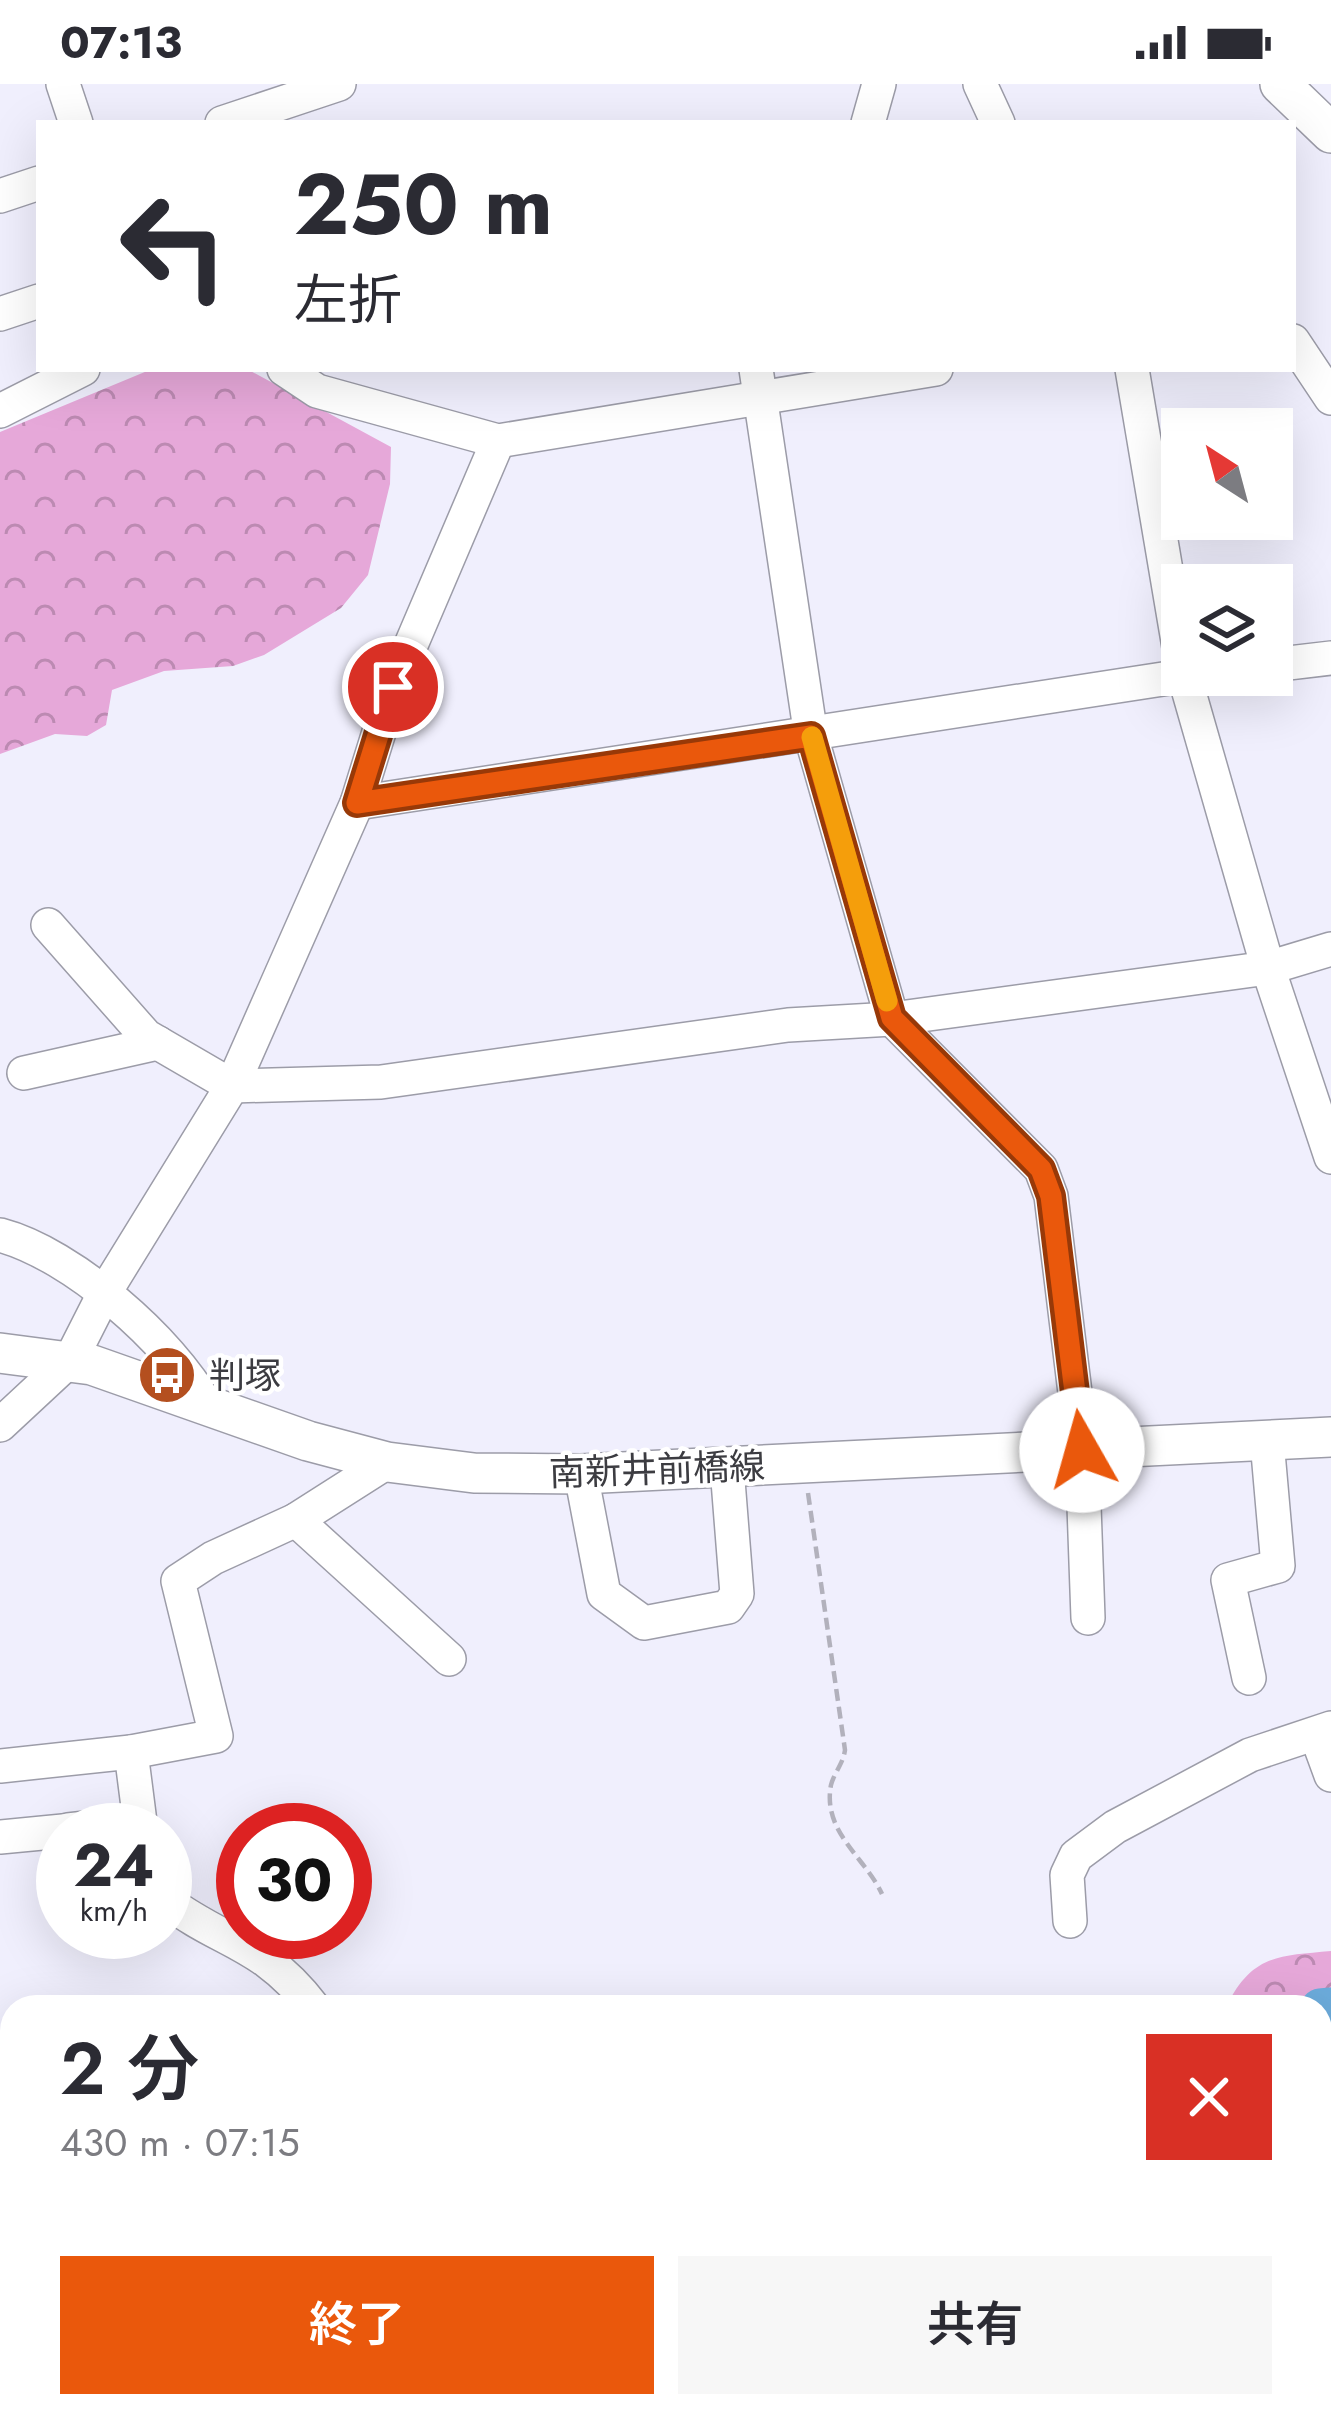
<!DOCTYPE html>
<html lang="ja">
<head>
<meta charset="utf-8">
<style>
  body { margin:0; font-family:Jost,"Noto Sans JP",sans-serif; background:#f7f7f7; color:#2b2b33; height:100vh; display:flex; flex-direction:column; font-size:45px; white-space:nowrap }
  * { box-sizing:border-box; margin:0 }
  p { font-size:39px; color:#7c7c81 }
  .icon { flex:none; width:66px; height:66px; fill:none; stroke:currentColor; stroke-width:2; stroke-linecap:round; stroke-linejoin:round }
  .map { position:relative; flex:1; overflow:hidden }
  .panel { position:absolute; left:0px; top:1911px; width:1332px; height:423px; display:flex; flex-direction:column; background:#fff; border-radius:36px 36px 0 0; box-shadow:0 12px 48px #0002 }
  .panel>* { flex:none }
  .guide { position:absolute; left:36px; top:36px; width:1260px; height:252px; border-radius:0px; box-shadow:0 12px 48px #0002; background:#fff; color:#2b2b33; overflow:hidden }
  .needle { width:78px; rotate:324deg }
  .buttons { position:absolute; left:1161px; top:324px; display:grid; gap:24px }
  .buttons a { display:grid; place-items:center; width:132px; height:132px; border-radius:0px; background:#fff; box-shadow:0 12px 48px #0002; font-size:60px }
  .speed { position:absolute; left:36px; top:1719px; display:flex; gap:24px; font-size:60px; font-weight:700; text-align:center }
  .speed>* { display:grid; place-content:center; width:156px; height:156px; border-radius:50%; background:#fff; box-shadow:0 12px 48px #0002; line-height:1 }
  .speed small { font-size:30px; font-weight:400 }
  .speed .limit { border:18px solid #d22; background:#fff; color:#111 }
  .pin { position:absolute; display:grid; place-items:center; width:102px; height:102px; color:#fff; margin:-51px; border:6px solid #fff; border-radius:50%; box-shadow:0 3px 12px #0007 }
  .me { position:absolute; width:132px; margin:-66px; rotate:353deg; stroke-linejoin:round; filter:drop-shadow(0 0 9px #0008) }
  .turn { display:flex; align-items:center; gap:42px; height:252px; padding:0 60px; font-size:54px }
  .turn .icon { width:156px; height:156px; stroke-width:2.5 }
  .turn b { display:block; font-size:84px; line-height:102px }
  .round { display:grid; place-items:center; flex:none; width:126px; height:126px; border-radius:0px; background:#f7f7f7 }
  .headline { display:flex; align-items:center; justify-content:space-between; height:204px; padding:0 60px }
  h1 { font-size:72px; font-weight:600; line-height:90px }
  .button { display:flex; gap:24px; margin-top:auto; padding:24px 60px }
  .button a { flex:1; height:138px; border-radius:0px; background:#ea580c; color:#fff; font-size:48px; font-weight:600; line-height:138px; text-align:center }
  .button a+a { background:#f7f7f7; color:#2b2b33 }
  .status { display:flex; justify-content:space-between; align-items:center; height:84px; padding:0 60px; background:#fff; direction:ltr }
  .status svg { height:33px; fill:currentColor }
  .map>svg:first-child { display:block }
  .forest { fill:url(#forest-crowns) }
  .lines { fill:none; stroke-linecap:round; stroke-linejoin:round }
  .stream { stroke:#6cacdc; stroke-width:6 }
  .river { stroke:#6cacdc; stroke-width:39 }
  .minor-casing { stroke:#9c9ca8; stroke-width:36 }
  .major-casing { stroke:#9c9ca8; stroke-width:42 }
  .path { stroke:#b2b1bc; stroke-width:4.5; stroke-dasharray:12 6; stroke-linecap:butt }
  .minor { stroke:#fff; stroke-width:33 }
  .major { stroke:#fff; stroke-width:39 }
  .route-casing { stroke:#983908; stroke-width:30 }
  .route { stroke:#ea580c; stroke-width:21 }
  .slow { stroke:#f59e0b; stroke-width:21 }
  .labels { text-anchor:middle; stroke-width:9; stroke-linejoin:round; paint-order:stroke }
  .poi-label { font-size:36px; fill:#3c3c41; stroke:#fff; text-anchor:start }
  .street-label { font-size:36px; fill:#3c3c41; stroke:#fff }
</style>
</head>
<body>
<div class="status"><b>07:13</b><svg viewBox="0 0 49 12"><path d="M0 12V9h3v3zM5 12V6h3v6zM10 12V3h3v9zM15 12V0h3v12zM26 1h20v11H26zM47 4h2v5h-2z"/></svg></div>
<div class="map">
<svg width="1331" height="2332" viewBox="0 0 1331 2332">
  <defs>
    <pattern id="forest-crowns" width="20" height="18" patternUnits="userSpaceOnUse" patternTransform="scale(3)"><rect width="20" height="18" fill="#e6a8d9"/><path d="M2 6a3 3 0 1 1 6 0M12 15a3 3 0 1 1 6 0" fill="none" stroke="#bc8ab2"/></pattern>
  </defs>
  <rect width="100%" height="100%" fill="#f0effd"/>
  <!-- forest -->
  <g class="forest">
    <polygon points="152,285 247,285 391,363 390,400 368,491 341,524 264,571 233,582 164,587 112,606 106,641 87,652 55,650 0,670 0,348"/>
    <path d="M1331 1867V1910L1267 1923H1226C1252 1871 1277 1872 1331 1867Z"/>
  </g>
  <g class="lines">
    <!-- stream -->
    <g class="stream">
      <polyline points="610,2322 628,2332"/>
      <polyline points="515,2332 528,2322"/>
      <polyline points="725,2332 772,2332"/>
      <polyline points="871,2332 891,2322"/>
    </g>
    <!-- river -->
    <polyline class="river" points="1320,1924 1331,1923"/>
    <defs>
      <g id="minor">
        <polyline points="63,0 76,39"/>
        <polyline points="980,0 998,39"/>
        <polyline points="222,39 339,0"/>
        <polyline points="868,39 879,0"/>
        <polyline points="0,112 39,99"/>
        <polyline points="0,230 39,217"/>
        <polyline points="1293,257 1331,314"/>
        <polyline points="284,285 317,307 498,357 936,285"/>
        <polyline points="756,285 811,652 892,935 1041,1085 1051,1112 1082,1366 1088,1534"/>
        <polyline points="1132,285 1182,581"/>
        <polyline points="0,327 83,285"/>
        <polyline points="1272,581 1331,574"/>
        <polyline points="1184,591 1268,884 1331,1073"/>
        <polyline points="357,719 1189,591"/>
        <polyline points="48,841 146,952 232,1002 381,998 788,941 892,935 1268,884 1331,865"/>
        <polyline points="24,989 158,959"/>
        <path d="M0 1151C72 1170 171 1257 206 1321"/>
        <polyline points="0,1341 71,1275 105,1208 232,1002 357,719 393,603 498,357"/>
        <polyline points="581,1390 604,1510 644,1539 728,1523 737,1510 727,1384"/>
        <polyline points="296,1436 449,1575"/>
        <polyline points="1249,1594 1228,1496 1278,1482 1267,1357"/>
        <polyline points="1316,1650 1331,1691"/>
        <polyline points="131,1668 141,1746"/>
        <polyline points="0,1682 131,1668 216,1652 178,1497 213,1474 296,1436 387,1378"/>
        <polyline points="68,1746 140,1738"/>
        <polyline points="0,1753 63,1747"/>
        <path d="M165 1816C223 1860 262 1857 313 1923"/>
        <polyline points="1070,1837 1067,1791 1076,1772 1115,1743 1250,1671 1331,1644"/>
        <polyline points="1320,2084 1331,2079"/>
        <polyline points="0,2210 12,2209"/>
        <polyline points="87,2332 87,2322"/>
        <polyline points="348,2332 354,2322"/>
      </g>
      <g id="major">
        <polyline points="1280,0 1331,49"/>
        <polyline points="0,1269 92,1281 308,1357 387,1378 474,1389 581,1390 1331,1353"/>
      </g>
    </defs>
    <!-- minor casing -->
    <use href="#minor" class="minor-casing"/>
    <!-- major casing -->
    <use href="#major" class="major-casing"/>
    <!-- path -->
    <path class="path" d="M808 1409 845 1666C843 1680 834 1689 831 1701 822 1748 865 1773 882 1810"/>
    <!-- minor -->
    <use href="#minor" class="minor"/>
    <!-- major -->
    <use href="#major" class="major"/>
  </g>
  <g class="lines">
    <defs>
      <polyline id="route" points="393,603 357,719 811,652 892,934 1041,1085 1051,1112 1082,1366"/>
    </defs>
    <!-- route casing -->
    <use href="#route" class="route-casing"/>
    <!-- route -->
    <use href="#route" class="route"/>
    <!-- slow -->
    <polyline class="slow" points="812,653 887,917"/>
  </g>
  <!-- icons -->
  <defs>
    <symbol id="bus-disc" viewBox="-11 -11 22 22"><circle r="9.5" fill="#b44f1f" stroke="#fff"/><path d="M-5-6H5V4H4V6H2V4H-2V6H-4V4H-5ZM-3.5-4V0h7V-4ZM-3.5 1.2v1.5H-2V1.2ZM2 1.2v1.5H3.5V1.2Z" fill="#fff"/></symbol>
  </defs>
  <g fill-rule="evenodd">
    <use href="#bus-disc" x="134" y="1258" width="66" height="66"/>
  </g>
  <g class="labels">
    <!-- poi labels -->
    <g class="poi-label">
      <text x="209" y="1304">判塚</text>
    </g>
    <!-- street labels -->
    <g class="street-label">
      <text transform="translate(657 1385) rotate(-2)" y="13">南新井前橋線</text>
    </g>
  </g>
</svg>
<div class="buttons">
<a><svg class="needle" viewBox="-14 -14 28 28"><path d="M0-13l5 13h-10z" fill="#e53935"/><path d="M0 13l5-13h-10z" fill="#7c7c81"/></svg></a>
<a><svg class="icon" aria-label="layers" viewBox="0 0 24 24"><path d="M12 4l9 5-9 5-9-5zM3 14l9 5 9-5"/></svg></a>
</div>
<div class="speed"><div>24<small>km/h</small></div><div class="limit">30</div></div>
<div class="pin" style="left:393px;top:603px;background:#d93025"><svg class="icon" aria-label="arrive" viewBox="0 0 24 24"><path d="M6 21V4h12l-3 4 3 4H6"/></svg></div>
<svg class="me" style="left:1082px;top:1366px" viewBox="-20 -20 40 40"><circle r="19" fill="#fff"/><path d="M0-13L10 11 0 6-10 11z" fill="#ea580c"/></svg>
<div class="guide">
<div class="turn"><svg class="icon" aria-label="left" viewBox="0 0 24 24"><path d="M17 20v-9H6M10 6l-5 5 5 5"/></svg><div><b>250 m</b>左折</div></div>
</div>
<section class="panel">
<div class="headline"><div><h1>2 分</h1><p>430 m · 07:15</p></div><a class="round" style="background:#d93025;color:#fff"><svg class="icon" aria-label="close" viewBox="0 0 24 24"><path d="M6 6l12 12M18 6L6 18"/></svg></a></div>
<div class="button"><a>終了</a><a>共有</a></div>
</section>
</div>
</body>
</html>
